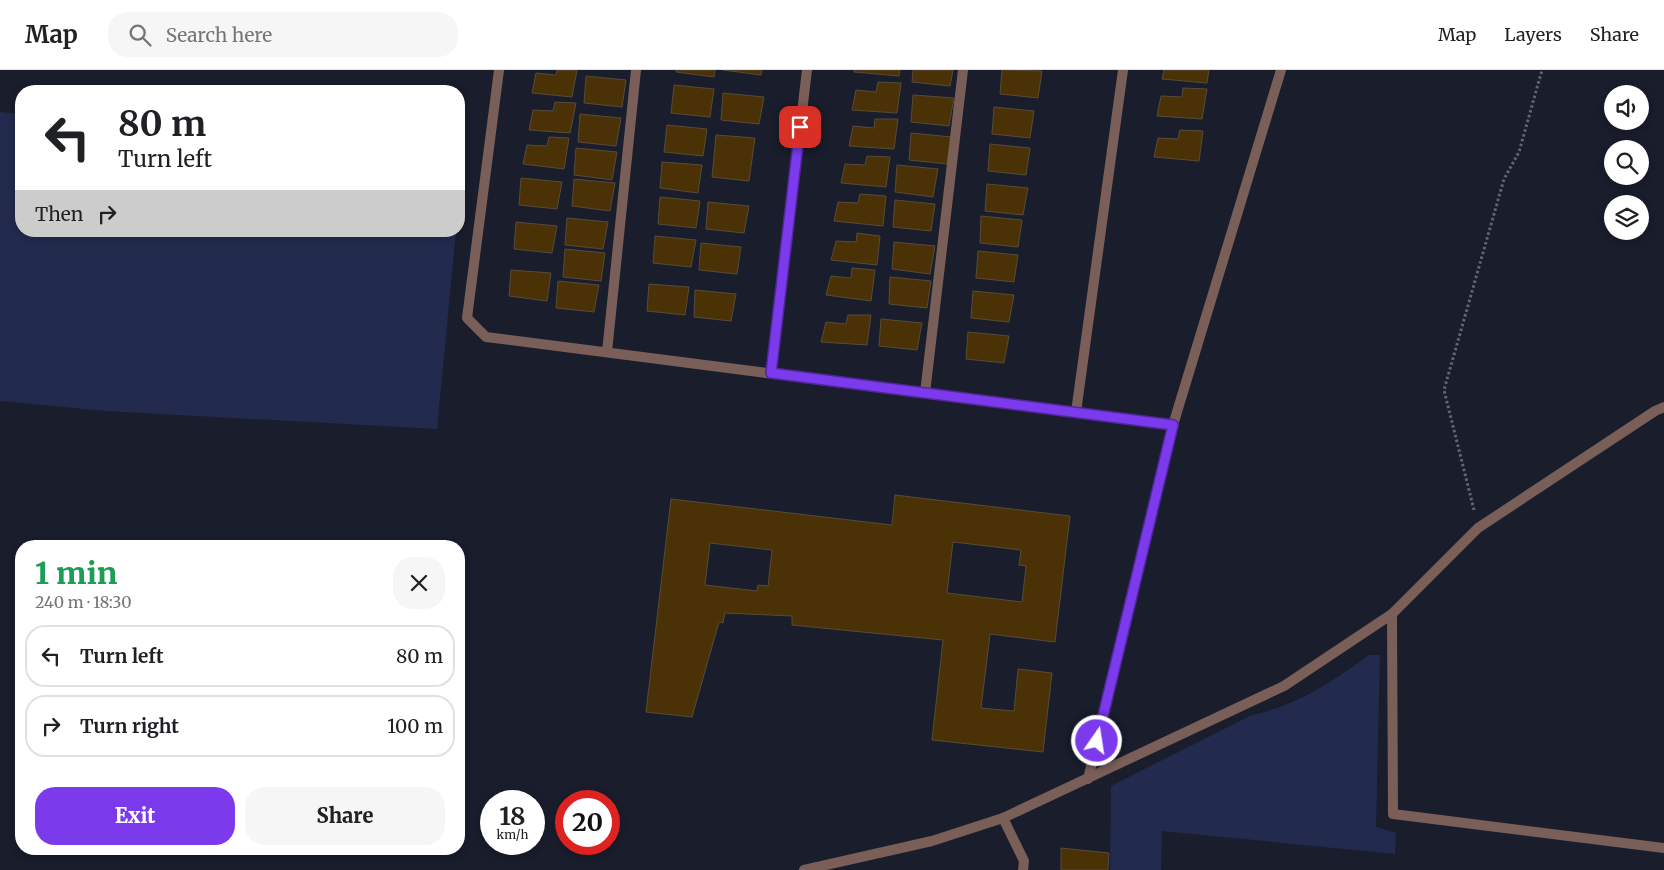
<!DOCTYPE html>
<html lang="en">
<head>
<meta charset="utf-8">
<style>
  body { margin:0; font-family:Merriweather,serif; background:#f6f6f6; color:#202124; height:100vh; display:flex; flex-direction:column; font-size:19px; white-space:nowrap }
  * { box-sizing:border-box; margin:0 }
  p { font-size:16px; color:#757577 }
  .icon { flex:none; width:28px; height:28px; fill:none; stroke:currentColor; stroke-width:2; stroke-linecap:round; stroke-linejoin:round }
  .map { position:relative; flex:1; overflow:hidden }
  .drawer { position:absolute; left:15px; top:470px; width:450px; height:315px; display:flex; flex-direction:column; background:#fff; border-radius:20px; box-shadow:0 2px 8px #0003 }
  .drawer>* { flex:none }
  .guide { position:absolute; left:15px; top:15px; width:450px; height:152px; border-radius:20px; box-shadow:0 2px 8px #0003; background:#fff; color:#202124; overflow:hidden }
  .buttons { position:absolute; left:1604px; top:15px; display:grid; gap:10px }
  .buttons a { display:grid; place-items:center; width:45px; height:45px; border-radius:50%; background:#fff; box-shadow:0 2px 8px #0003; font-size:25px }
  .speed { position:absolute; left:480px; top:720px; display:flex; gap:10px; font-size:25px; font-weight:700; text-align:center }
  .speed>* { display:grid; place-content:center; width:65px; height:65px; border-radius:50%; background:#fff; box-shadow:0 2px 8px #0003; line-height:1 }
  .speed small { font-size:12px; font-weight:400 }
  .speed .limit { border:8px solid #d22; background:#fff; color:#111 }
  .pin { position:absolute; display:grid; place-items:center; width:42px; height:42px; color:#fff; margin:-21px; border-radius:10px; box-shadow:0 2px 8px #0006 }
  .me { position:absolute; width:55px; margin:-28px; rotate:13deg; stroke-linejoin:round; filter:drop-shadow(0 0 4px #0008) }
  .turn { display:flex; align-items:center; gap:18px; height:105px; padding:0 20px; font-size:22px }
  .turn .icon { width:65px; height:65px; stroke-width:2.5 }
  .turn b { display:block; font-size:35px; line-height:42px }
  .then { display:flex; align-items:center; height:48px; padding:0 20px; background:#0003; gap:10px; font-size:19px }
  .round { display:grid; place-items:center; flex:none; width:52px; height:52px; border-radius:20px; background:#f6f6f6 }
  .summary { display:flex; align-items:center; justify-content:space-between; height:85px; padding:0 20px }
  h1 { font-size:30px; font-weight:800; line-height:38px; color:#1e9e55 }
  .action { display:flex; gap:10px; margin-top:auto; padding:10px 20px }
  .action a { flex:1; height:58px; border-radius:20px; background:#7c3aed; color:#fff; font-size:20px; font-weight:800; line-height:58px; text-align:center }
  .action a+a { background:#f6f6f6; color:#202124 }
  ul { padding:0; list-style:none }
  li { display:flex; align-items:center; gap:15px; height:62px; margin:0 10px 8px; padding:0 10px; border:2px solid #e0e0e0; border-radius:20px }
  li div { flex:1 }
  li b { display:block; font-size:19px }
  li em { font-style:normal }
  header { display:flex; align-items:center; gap:30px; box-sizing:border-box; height:70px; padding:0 25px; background:#fff; border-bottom:1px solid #e0e0e0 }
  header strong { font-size:24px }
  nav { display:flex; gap:28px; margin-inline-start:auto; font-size:18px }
  .search { width:350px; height:45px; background:#f6f6f6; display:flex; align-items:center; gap:12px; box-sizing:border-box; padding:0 18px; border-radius:20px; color:#757577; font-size:19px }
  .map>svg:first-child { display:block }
  .green { fill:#222a4e }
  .building { fill:#4b3206; stroke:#574b3a; fill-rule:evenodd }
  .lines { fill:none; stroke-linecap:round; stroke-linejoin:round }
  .path { stroke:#626673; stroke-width:3; stroke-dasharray:2.5 2.5; stroke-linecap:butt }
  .service { stroke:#7a5e58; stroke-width:10 }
  .minor { stroke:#7a5e58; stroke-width:10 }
  .tertiary { stroke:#7a5e58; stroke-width:10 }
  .route-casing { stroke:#51269a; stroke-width:12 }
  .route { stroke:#7c3aed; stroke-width:9 }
</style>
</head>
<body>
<header>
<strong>Map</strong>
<div class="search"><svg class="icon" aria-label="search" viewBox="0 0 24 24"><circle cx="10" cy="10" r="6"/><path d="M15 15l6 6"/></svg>Search here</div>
<nav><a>Map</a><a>Layers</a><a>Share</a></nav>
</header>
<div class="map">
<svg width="1664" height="800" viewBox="0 0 1664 800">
  <rect width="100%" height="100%" fill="#191d2c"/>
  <!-- green -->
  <g class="green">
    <polygon points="0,42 21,44 21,161 456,161 437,359 106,341 0,331"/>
    <path d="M1369 585H1380L1376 757 1396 763 1395 784 1162 761 1161 800H1110L1111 716 1252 645C1296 636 1334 611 1369 585Z"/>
  </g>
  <!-- building -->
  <g class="building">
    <polygon points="557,0 577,0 572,27 532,23 536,3 556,5"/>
    <polygon points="676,0 715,0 714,7 676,2"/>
    <polygon points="723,0 762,0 761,5"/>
    <polygon points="854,0 900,0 899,6 854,2"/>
    <polygon points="913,0 953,0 950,16 912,12"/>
    <polygon points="1002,0 1042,1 1038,28 1000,24"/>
    <polygon points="1164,0 1209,0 1207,13 1162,9"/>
    <polygon points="586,6 626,10 622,37 584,33"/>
    <polygon points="878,12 901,13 897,43 852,40 856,20 876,22"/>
    <polygon points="674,15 714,19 710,47 671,43"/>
    <polygon points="1183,18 1207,19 1202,49 1157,46 1161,26 1182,27"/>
    <polygon points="723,23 764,27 759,54 721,50"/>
    <polygon points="913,25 954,28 949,56 911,52"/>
    <polygon points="555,32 576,33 570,63 529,60 533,40 553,41"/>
    <polygon points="994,37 1034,41 1030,68 992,64"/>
    <polygon points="580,44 621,48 616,76 578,72"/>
    <polygon points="875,49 898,49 894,79 849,76 853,56 874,58"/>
    <polygon points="667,55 707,59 703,86 664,82"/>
    <polygon points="1180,60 1203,61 1199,91 1154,87 1158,68 1178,69"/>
    <polygon points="911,63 952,67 947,94 909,90"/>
    <polygon points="716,65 755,68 749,111 712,107"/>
    <polygon points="549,67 569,68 564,99 523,94 527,75 547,76"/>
    <polygon points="990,74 1030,78 1026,105 988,101"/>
    <polygon points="576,78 617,82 612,110 574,105"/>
    <polygon points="867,86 890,87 886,117 841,113 845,94 865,95"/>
    <polygon points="662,92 702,95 698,123 660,118"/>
    <polygon points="897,95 938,99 933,127 895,122"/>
    <polygon points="521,108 562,112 557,139 519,135"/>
    <polygon points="574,109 615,113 610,141 572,136"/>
    <polygon points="987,114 1028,118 1023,145 985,141"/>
    <polygon points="860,124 886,126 883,156 834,151 838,132 858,133"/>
    <polygon points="660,127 700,131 696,158 658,154"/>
    <polygon points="895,130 935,134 931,161 893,157"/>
    <polygon points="708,132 749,136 744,163 706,159"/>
    <polygon points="981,146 1022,150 1018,177 980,173"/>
    <polygon points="567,148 608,152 603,179 565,175"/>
    <polygon points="516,152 557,156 552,183 514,179"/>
    <polygon points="857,163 880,166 877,195 831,190 836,171 856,172"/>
    <polygon points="655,166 696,170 691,197 653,193"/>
    <polygon points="894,172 935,176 930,204 892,199"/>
    <polygon points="701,173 741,177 737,204 699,200"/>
    <polygon points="565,179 605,183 601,211 563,207"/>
    <polygon points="978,181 1018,185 1014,212 976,208"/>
    <polygon points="852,198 875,200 871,231 826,225 831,206 851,208"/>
    <polygon points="511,200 551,203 547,231 509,226"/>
    <polygon points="890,207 931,211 927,238 889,234"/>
    <polygon points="558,211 599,215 594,242 556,238"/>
    <polygon points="649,214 689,217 685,245 647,241"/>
    <polygon points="695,220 736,224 731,251 694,247"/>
    <polygon points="973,221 1014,225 1009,252 971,248"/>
    <polygon points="848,245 871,245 867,275 821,272 826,252 846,254"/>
    <polygon points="881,249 922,253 917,280 879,276"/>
    <polygon points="968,262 1009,266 1004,293 966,289"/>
    <path d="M895 425 1070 446 1055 572 990 564 981 638 1014 641 1018 599 1052 603 1043 682 932 670 943 570 792 555V546L725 543 723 553 719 552 692 647 646 642 671 429 892 455ZM953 472 1021 480 1019 495 1026 496 1022 532 947 523ZM710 473 772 480 768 516 758 515 757 521 705 515Z"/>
    <polygon points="1061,778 1109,783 1108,800 1061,800"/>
  </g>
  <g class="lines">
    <!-- path -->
    <polyline class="path" points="1474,440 1444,320 1504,109 1519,82 1542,0"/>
    <!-- service -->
    <g class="service">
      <polyline points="499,0 467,248 486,267 1173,355"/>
      <polyline points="607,282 636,0"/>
      <polyline points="771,303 807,0"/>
      <polyline points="925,323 963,0"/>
      <polyline points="1076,342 1123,0"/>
      <polyline points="1088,709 1173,355 1281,0"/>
      <polyline points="1003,748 1024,791 1023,800"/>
    </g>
    <!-- minor -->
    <polyline class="minor" points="1392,544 1393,744 1664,778"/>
    <!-- tertiary -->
    <polyline class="tertiary" points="804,800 932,771 1003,748 1284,616 1392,544 1478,458 1655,341 1664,337"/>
  </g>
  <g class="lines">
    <defs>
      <polyline id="route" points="800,57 771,303 1173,355 1097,671"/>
    </defs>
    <!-- route casing -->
    <use href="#route" class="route-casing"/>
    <!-- route -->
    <use href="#route" class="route"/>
  </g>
</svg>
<div class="buttons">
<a><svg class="icon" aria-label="sound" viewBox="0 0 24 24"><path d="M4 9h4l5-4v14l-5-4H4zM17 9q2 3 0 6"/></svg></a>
<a><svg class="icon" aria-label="search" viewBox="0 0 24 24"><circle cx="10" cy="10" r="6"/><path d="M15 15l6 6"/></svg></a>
<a><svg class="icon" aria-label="layers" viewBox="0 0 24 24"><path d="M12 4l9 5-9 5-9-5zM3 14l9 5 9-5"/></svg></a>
</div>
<div class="speed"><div>18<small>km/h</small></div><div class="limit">20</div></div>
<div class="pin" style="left:800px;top:57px;background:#d93025"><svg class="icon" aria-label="arrive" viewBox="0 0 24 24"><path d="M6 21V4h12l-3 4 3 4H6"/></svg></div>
<svg class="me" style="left:1097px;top:671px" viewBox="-20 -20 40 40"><circle r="17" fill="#7c3aed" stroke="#fff" stroke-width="3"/><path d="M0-11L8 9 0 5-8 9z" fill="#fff"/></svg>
<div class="guide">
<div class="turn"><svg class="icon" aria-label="left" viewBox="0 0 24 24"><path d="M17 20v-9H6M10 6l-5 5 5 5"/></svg><div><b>80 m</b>Turn left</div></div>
<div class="then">Then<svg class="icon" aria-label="right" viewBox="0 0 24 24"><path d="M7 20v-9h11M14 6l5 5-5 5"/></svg></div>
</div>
<section class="drawer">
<div class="summary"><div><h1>1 min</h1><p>240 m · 18:30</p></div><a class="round"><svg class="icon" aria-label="close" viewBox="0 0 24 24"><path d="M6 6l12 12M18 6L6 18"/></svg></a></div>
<ul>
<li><svg class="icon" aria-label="left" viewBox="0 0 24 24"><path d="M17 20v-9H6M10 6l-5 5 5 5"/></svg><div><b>Turn left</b></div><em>80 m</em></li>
<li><svg class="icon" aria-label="right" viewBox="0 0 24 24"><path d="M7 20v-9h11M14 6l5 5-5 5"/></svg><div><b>Turn right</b></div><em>100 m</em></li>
</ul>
<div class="action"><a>Exit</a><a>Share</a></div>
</section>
</div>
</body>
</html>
